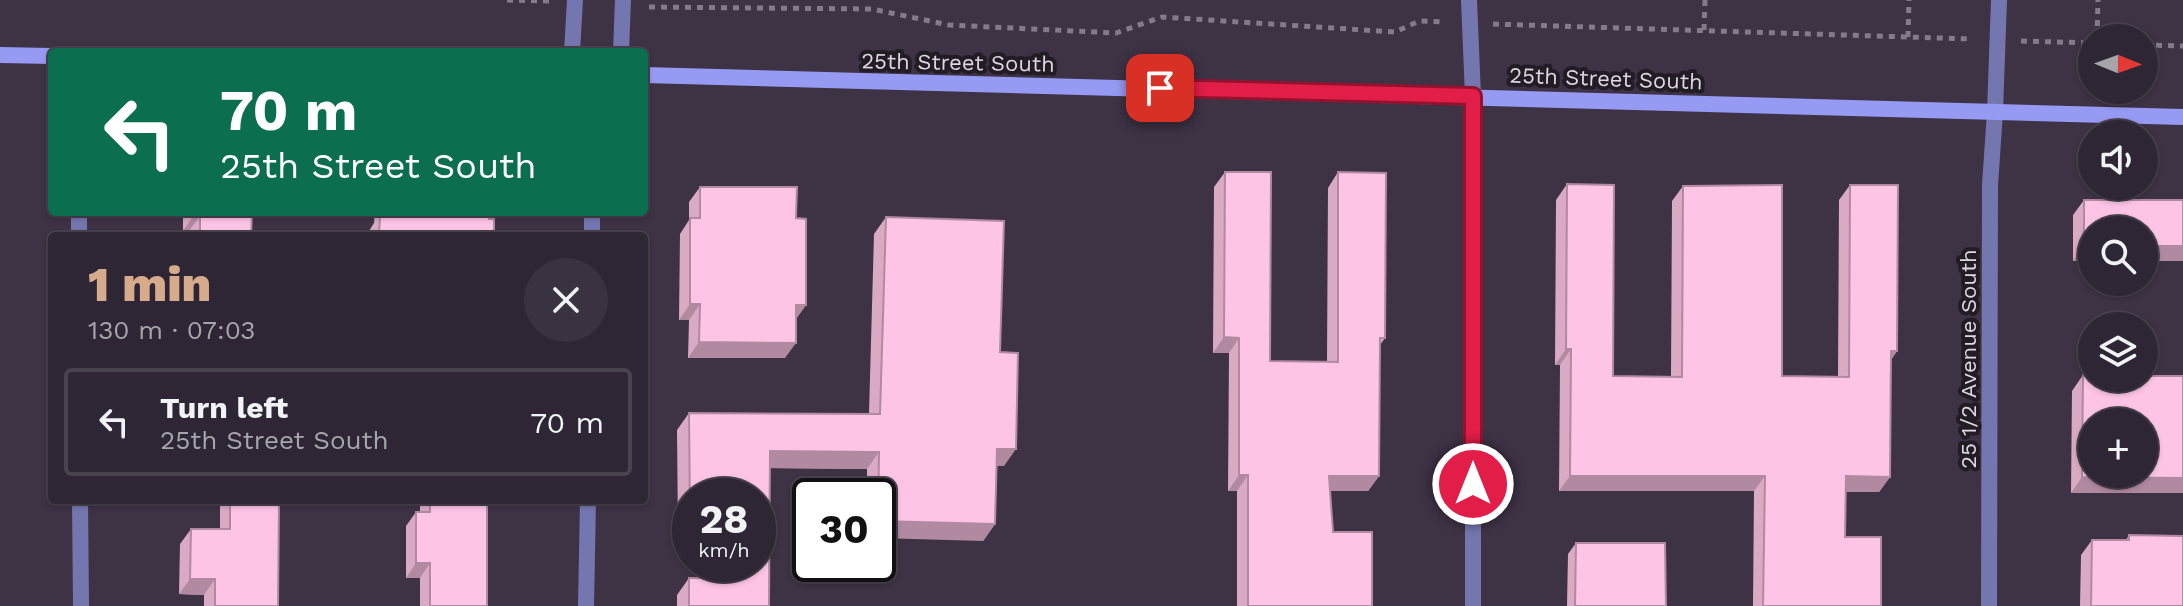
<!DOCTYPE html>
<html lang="en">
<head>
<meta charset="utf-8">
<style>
  body { margin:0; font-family:"Work Sans",sans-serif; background:#3a3240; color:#f1f3f6; height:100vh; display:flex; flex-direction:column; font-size:30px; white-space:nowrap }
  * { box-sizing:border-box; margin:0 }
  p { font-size:26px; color:#a7a5ac }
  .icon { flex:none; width:44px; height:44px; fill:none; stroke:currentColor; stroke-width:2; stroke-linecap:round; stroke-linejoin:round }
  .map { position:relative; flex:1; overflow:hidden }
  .side { position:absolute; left:48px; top:232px; width:600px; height:272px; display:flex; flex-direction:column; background:#2e2634; border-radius:8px; box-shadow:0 2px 6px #0004,0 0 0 2px #49434f }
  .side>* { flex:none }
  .hud { position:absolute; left:48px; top:48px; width:600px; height:168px; border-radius:8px; box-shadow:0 2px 6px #0004,0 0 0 2px #49434f; background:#0b6e4f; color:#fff; overflow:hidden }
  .needle { width:52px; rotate:91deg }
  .fabs { position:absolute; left:2078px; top:24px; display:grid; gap:16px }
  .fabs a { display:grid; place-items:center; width:80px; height:80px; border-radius:50%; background:#2e2634; box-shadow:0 2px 6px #0004,0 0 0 2px #49434f; font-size:40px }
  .speed { position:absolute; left:672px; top:478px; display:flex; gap:16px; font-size:40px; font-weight:700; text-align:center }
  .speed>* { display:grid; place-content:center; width:104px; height:104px; border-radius:50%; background:#2e2634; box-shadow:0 2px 6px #0004,0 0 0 2px #49434f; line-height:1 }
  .speed small { font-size:20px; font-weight:400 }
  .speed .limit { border:4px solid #111; border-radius:12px; background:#fff; color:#111 }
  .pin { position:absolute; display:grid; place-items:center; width:68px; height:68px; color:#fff; margin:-34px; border-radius:16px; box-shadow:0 4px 12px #0006 }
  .me { position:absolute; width:88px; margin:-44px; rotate:0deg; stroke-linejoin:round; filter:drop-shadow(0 0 6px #0008) }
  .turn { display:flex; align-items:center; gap:28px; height:168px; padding:0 40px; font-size:36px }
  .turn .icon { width:104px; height:104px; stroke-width:2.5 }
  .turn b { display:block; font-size:56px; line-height:68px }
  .round { display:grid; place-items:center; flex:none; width:84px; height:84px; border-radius:42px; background:#3a3240 }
  .overview { display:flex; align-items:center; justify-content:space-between; height:136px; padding:0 40px }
  h1 { font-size:48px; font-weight:800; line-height:60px; color:#d6ab8b }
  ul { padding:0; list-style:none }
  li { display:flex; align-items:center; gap:24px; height:108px; margin:0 16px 12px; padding:0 24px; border:4px solid #49434f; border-radius:8px }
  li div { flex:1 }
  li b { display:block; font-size:30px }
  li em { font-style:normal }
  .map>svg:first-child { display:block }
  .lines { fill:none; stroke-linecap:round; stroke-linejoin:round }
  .path { stroke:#847a8a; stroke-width:5; stroke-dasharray:6 6; stroke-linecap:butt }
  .service { stroke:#7477af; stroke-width:16 }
  .minor { stroke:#7477af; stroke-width:16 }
  .tertiary { stroke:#7477af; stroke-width:16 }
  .secondary { stroke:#979af3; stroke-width:16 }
  .wall { fill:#daa9c6 }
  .shaded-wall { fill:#b189a1 }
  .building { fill:#fdc4e6; stroke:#b189a1; stroke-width:2; fill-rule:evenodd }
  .route-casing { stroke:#92132f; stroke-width:20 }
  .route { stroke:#e11d48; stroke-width:14 }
  .labels { text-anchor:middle; stroke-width:8; stroke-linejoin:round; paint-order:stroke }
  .street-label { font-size:22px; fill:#ded7e3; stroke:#221c25 }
</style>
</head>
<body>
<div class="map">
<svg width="2183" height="606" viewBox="0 0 2183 606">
  <rect width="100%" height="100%" fill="#3e3245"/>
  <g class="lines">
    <!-- path -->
    <g class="path">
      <polyline points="507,0 551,1"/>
      <polyline points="649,7 872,9 949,25 1116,33 1162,17 1395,32 1419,21 1443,22"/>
      <polyline points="1493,24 1971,39"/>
      <polyline points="1704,30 1705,0"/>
      <polyline points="1908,37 1909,0"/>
      <polyline points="2097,38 2098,0"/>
      <polyline points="2021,41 2092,43"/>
      <polyline points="2144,45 2183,46"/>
    </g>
    <!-- service -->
    <polyline class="service" points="1995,112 1999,0"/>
    <!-- minor -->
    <g class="minor">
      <polyline points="572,52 575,0"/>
      <polyline points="621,52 623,0"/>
      <polyline points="79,212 79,236"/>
      <polyline points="592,236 592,212"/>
      <polyline points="80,500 81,606"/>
      <polyline points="586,606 588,500"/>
      <polyline points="1473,606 1473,96"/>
      <polyline points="1989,606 1990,185 1995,112"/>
    </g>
    <!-- tertiary -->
    <polyline class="tertiary" points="1469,0 1473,96"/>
    <!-- secondary -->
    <g class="secondary">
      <polyline points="0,55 52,56"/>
      <polyline points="644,75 2183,117"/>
    </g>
  </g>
  <!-- wall -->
  <g class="wall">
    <polygon points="1225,172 1270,361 1327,362 1328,188 1338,172 1385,338 1380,345 1379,476 1368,491 1330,491 1333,532 1372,606 1237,606 1237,491 1228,491 1229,353 1213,353 1214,187"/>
    <polygon points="1567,184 1613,376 1671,377 1672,201 1683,186 1782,376 1838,377 1839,200 1850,185 1897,351 1891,360 1890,477 1879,492 1846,492 1845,537 1881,606 1753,606 1754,491 1559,491 1560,365 1555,365 1556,200"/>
    <polygon points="700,187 796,218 806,305 796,319 785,358 688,358 689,320 679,320 680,234 689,220 689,202"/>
    <polygon points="2084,200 2183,200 2183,261 2144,261 2144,230 2092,230 2092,261 2073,261 2073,215"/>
    <polygon points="183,212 252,212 251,236 189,236 189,231 183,231"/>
    <polygon points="375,212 489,212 489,219 494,236 368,236 369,231 374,223"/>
    <polygon points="886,217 1000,352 1004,466 997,466 995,524 983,541 878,496 867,496 867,469 770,468 769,606 677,606 677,595 689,578 713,578 713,564 758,564 758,496 690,536 678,536 677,430 689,413 869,414 874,234"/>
    <polygon points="2083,375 2183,376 2071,493 2072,391"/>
    <polygon points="220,500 279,500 278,606 204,606 204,595 179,594 180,544 191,529 220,529"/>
    <polygon points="420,500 487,500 487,606 420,606 420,578 406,578 406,526 416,512 420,512"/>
    <polygon points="2129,535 2183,606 2080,606 2081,555 2092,540 2126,540"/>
    <polygon points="1576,543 1666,606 1567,606 1568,554"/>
  </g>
  <!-- shaded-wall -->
  <g class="shaded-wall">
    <polygon points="194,215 200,216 189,231 183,231"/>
    <polygon points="2084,245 2092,245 2092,261 2073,261"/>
    <rect x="2144" y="246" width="39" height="15"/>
    <polygon points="690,304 700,304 689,320 679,320"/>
    <polygon points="796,305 806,305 795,320"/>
    <polygon points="1224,337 1239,338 1229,353 1213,353"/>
    <polygon points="699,342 796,343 785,358 688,358"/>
    <polygon points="1566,349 1571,349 1560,365 1555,365"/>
    <polygon points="1891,351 1897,351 1886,366"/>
    <polygon points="997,449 1016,449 1004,466 985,466"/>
    <polygon points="770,451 879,452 867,469 758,468"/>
    <polygon points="1239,475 1248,475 1237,491 1228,491"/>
    <polygon points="1329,476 1379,476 1368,491 1318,491"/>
    <polygon points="1570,476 1765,476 1754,491 1559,491"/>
    <polygon points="1846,476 1890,477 1879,492 1835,492"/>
    <polygon points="2082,477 2183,478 2183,493 2071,493"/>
    <polygon points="690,519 690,536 678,536"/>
    <polygon points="878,521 995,524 983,541 878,538"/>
    <polygon points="416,563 430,563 420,578 406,578"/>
    <polygon points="190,579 215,579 204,595 179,594"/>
  </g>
  <!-- building -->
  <g class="building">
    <polygon points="1225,172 1271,172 1270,361 1338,362 1338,172 1386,173 1385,338 1380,338 1379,476 1329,476 1333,532 1372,532 1372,606 1248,606 1248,475 1239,475 1239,338 1224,337"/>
    <polygon points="1567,184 1614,185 1613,376 1682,377 1683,186 1782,185 1782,376 1849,377 1850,185 1898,185 1897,351 1891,351 1890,477 1846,476 1845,537 1881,537 1881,606 1763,606 1765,476 1570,476 1571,349 1566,349"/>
    <polygon points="700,187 797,187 796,218 806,219 806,305 796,305 796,343 699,342 700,304 690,304 690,218 700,218"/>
    <polygon points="2084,200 2183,200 2183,246 2144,246 2144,230 2092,230 2092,245 2084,245"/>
    <polygon points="194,212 252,212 251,236 200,236 200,216 194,215"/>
    <polygon points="385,212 489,212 489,219 494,219 494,236 379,236 380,216 385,216"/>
    <polygon points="886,217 1004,221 1000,352 1018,353 1016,449 997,449 995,524 878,521 879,452 770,451 769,606 689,606 689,578 725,578 725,564 758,564 758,496 690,496 690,519 689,413 880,414"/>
    <path d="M2083 375 2092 376V378H2144V376H2183V478L2082 477ZM2092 422H2144V474H2092Z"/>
    <polygon points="230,500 279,500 278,606 215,606 215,579 190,579 191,529 230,529"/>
    <polygon points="430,500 487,500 487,606 430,606 430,563 416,563 416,512 430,512"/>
    <polygon points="2129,535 2183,536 2183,606 2091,606 2092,540 2129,540"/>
    <polygon points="1576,543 1665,543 1666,606 1575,606"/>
  </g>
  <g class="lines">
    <defs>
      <polyline id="route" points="1160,88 1473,96 1473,484"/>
    </defs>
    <!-- route casing -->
    <use href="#route" class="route-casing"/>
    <!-- route -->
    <use href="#route" class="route"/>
  </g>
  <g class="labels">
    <!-- street labels -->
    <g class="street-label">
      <text transform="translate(958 62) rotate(1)" y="8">25th Street South</text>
      <text transform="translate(1606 78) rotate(2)" y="8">25th Street South</text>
      <text transform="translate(1968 359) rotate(-90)" y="8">25 1/2 Avenue South</text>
    </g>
  </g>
</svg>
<div class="fabs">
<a><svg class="needle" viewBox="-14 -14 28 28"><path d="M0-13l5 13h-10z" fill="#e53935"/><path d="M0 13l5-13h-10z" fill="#a7a5ac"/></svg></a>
<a><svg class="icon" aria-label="sound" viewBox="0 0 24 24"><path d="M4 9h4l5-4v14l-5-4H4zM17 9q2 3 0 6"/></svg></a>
<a><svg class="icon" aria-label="search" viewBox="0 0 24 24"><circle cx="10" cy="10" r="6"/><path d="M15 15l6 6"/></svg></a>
<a><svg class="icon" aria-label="layers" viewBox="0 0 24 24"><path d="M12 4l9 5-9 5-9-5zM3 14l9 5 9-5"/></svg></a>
<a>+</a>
</div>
<div class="speed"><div>28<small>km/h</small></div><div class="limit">30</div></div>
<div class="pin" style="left:1160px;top:88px;background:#d93025"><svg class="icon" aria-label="arrive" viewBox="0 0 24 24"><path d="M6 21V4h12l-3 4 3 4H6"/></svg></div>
<svg class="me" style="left:1473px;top:484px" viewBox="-20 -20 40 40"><circle r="17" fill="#e11d48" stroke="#fff" stroke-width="3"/><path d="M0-11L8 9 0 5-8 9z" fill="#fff"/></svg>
<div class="hud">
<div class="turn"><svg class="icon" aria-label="left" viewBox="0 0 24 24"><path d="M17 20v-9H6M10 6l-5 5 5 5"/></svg><div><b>70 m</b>25th Street South</div></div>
</div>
<section class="side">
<div class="overview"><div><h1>1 min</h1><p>130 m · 07:03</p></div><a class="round"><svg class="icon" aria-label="close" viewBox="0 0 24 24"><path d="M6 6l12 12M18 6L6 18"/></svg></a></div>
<ul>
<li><svg class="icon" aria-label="left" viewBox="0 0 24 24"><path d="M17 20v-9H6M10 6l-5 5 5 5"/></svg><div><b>Turn left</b><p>25th Street South</p></div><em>70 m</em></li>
</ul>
</section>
</div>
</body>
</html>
